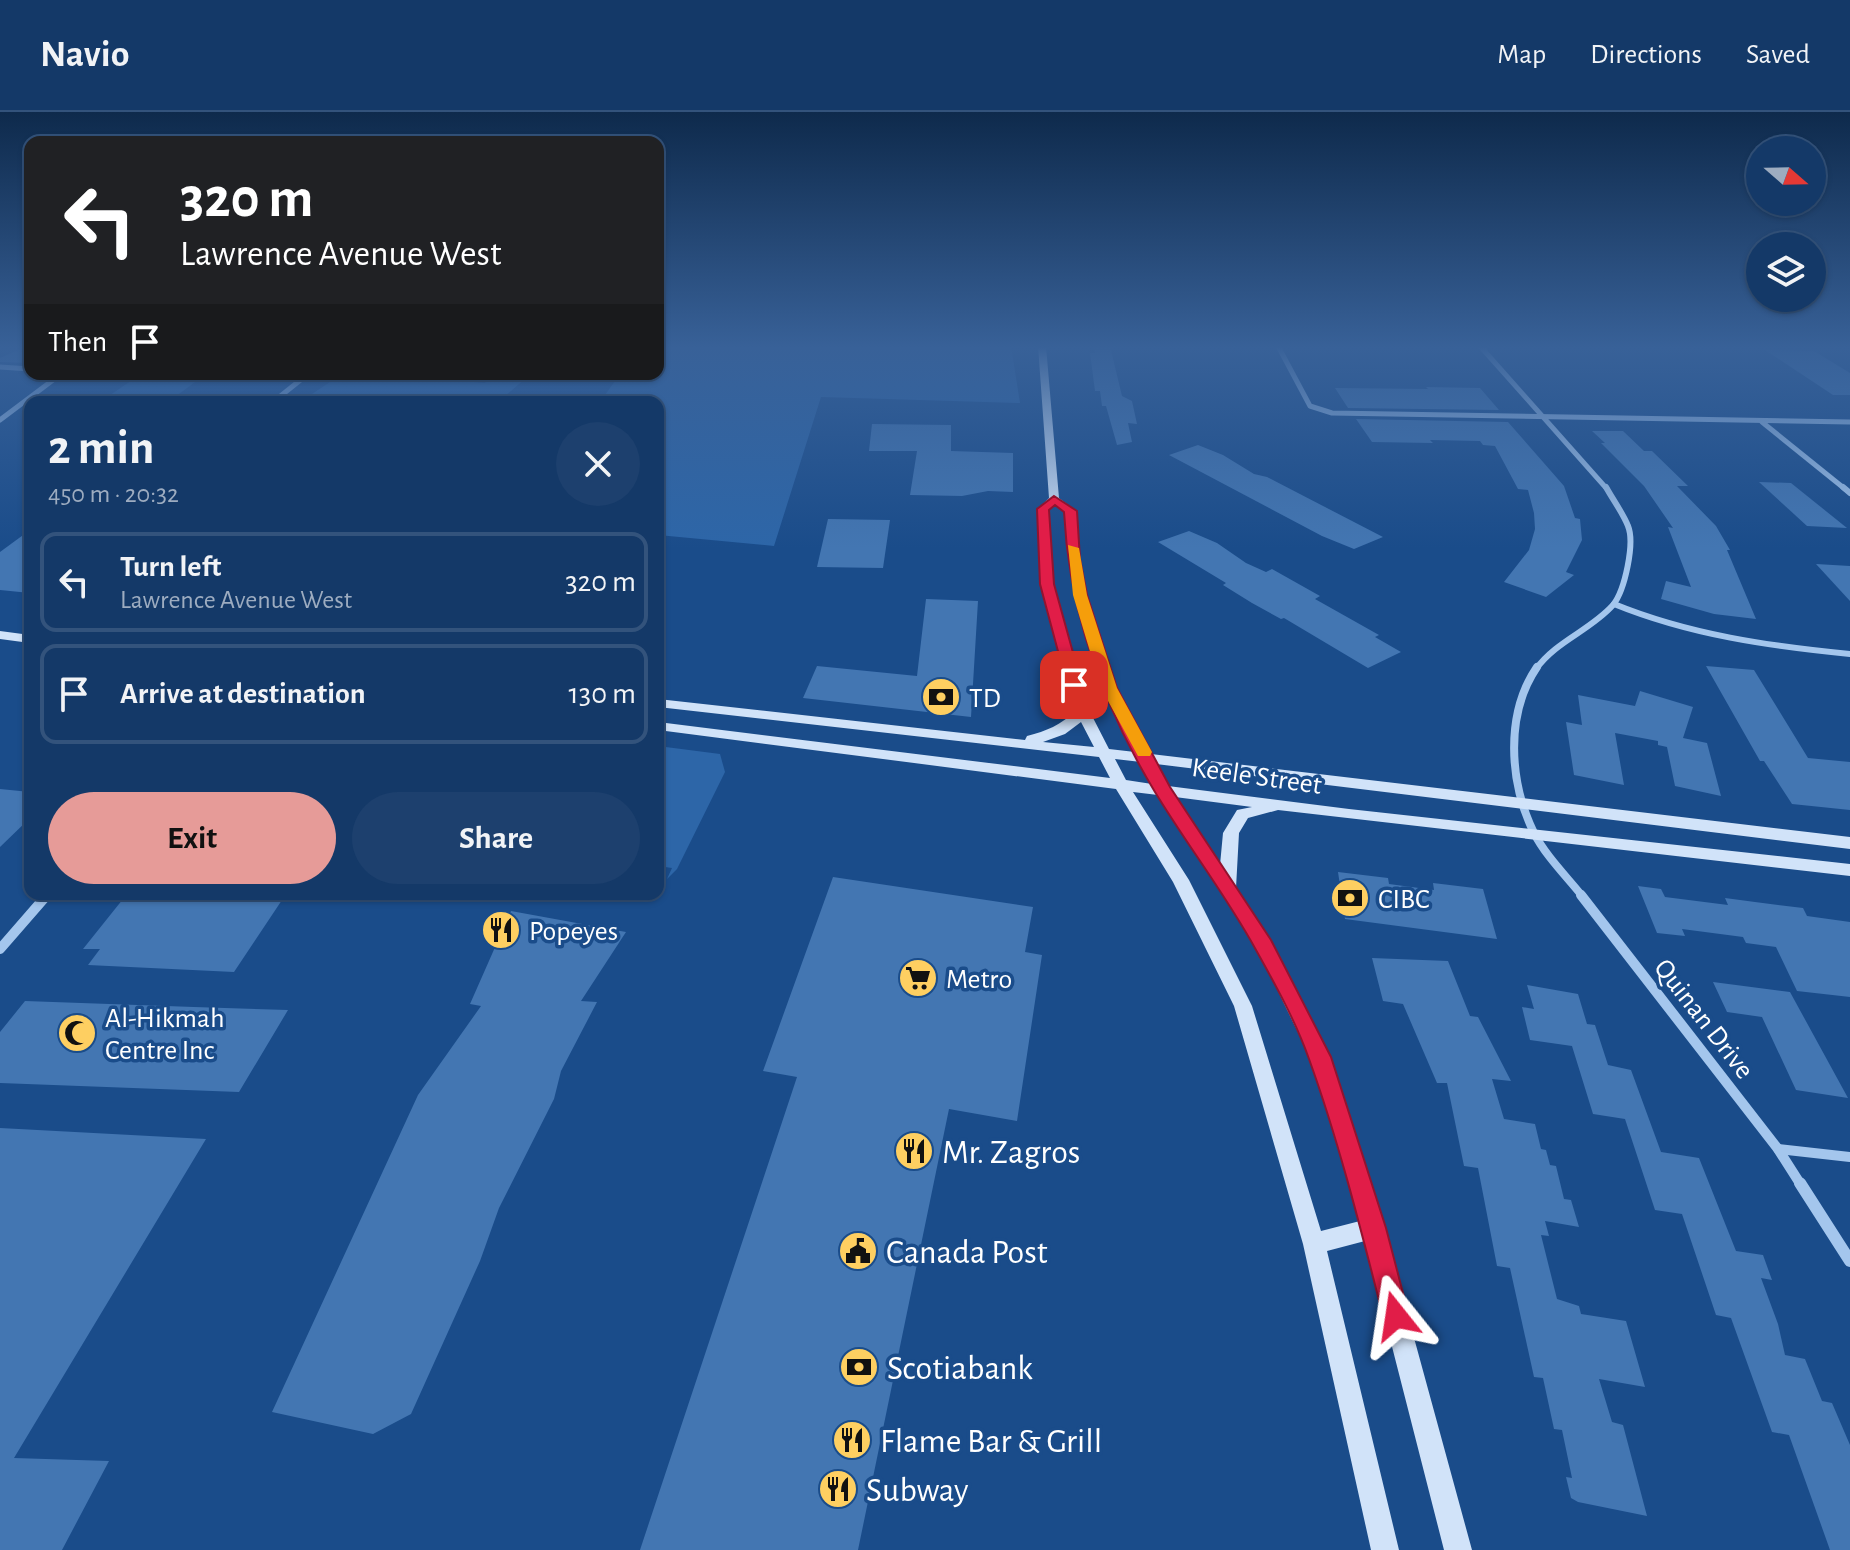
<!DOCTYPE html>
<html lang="en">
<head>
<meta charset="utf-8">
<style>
  body { margin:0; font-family:"Alegreya Sans",sans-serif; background:#1d406e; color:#f1f3f6; height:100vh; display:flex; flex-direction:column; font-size:30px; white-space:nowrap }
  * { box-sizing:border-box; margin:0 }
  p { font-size:26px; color:#9dacc0 }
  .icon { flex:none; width:44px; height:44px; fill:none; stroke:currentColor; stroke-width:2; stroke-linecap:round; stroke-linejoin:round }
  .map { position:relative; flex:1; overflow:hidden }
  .panel { position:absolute; left:24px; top:284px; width:640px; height:504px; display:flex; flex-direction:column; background:#143968; border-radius:16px; box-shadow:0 2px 6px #0004,0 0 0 2px #33537c }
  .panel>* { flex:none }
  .banner { position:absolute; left:24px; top:24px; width:640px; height:244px; border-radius:16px; box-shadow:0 2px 6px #0004,0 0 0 2px #33537c; background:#202124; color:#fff; overflow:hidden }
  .needle { width:52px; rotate:110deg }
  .buttons { position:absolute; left:1746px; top:24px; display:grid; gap:16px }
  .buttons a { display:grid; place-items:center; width:80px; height:80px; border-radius:50%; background:#143968; box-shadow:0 2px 6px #0004,0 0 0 2px #33537c; font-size:40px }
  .pin { position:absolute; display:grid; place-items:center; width:68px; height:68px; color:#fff; margin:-34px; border-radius:16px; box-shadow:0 4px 12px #0006 }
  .me { position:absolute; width:88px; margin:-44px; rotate:345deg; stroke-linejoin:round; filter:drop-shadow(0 0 6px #0008) }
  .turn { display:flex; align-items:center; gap:28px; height:168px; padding:0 24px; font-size:36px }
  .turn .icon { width:104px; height:104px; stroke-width:2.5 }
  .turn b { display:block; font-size:56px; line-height:68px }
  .then { display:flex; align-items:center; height:76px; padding:0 24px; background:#0003; gap:16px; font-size:30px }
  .round { display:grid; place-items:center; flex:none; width:84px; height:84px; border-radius:42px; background:#1d406e }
  .overview { display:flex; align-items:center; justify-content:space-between; height:136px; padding:0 24px }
  h1 { font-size:48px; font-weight:700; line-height:60px }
  .button { display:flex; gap:16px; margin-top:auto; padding:16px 24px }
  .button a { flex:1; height:92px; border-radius:48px; background:#e69b98; color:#111; font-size:32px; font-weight:700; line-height:92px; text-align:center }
  .button a+a { background:#1d406e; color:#f1f3f6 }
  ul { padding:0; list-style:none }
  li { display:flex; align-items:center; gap:24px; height:100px; margin:0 16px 12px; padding:0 8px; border:4px solid #33537c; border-radius:16px }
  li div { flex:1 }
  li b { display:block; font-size:30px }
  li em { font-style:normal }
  header { display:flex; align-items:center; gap:48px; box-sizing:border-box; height:112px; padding:0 40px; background:#143968; border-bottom:2px solid #33537c }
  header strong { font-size:38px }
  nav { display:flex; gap:44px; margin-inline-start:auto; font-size:28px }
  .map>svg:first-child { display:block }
  .green { fill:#2d66a8 }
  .building { fill:#4376b2 }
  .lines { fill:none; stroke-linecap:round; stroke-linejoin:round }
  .minor-far4 { stroke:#a4c6ed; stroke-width:5 }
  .minor-far3 { stroke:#a4c6ed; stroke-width:6 }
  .minor-far2 { stroke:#a4c6ed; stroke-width:8 }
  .minor-far1 { stroke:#a4c6ed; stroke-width:10 }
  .minor { stroke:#a4c6ed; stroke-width:12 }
  .secondary { fill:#d1e3f9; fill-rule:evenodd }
  .route { fill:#e11d48; stroke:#92132f; stroke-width:2 }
  .slow { fill:#f59e0b }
  .labels { text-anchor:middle; stroke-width:7; stroke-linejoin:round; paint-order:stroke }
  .poi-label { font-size:28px; fill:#fff; stroke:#1a4c8a; text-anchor:start }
  .street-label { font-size:28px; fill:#fff; stroke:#1a4c8a }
  .near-poi-label { font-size:34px; fill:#fff; stroke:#1a4c8a; text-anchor:start }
</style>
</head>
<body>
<header>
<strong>Navio</strong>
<nav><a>Map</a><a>Directions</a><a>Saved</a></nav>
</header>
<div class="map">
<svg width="1850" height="1438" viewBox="0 0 1850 1438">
  <rect width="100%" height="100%" fill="#1a4c8a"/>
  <!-- green -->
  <g class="green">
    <polygon points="658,234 1011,234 1020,291 821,285 774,434 658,423 658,290 600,290 620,262 658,262"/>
    <polygon points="141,262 206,262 168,290 100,290"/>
    <path d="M342 262H383L485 271C495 261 512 265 526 266L498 290H358L306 286Z"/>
    <polygon points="658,634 720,642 725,660 677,757 667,767 672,756 658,754"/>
  </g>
  <!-- building -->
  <g class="building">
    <polygon points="27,234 30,234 30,251 0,250 0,246"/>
    <polygon points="1094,234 1110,234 1122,284 1132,289 1137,312 1128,311 1132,330 1117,333 1106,294 1102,294 1100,279 1095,279 1090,241 1095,241"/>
    <polygon points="1765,238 1814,239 1850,261 1850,283 1833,283"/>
    <polygon points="1426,275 1480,276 1499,298 1348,296 1335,276 1428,277"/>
    <polygon points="1356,307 1508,310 1564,374 1575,406 1580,407 1582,428 1566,460 1574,463 1546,485 1504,470 1529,438 1535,417 1534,401 1528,378 1518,377 1495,334 1483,333 1480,329 1430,328 1433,331 1372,330"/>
    <polygon points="872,312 951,313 951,339 1013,341 1013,380 988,379 962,384 910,383 917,339 869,339"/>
    <polygon points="1592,319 1623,319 1644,339 1652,339 1688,374 1677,374 1716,414 1730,438 1727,438 1756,507 1714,502 1661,487 1666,469 1691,475 1668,415 1673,416 1644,374 1601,331 1605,331"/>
    <polygon points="1198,333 1223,343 1254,362 1267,365 1383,425 1354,437 1322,424 1169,343"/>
    <polygon points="1759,370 1791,371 1847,416 1807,414"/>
    <polygon points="828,407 890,408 883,456 817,455"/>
    <polygon points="30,418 30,481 0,478 0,440"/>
    <polygon points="1189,419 1217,431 1246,451 1266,460 1272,457 1320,484 1315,487 1379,523 1375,525 1401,540 1368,556 1284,506 1281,507 1252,491 1223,473 1226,471 1158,430"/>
    <polygon points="1816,452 1850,454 1850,489"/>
    <polygon points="926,487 978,489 971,605 803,586 817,554 917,564"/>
    <polygon points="1706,554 1754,558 1808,646 1850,650 1850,698 1792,692 1764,649 1760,649"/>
    <polygon points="1640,579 1693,595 1683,626 1707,631 1721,684 1675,674 1667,635 1658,633 1658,629 1615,621 1624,673 1574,663 1566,610 1582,613 1578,583 1635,594"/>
    <polygon points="0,677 30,680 30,706 0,735"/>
    <polygon points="1338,760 1388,766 1389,772 1434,778 1433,771 1483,777 1497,827 1345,807"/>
    <polygon points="833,765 1033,795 1025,840 1042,843 1017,1009 949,997 858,1438 640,1438 797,965 763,959"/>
    <polygon points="1638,774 1661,777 1665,785 1728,793 1725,786 1755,790 1803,796 1807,804 1850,810 1850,885 1797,879 1776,835 1746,831 1743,825 1682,817 1685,824 1657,821"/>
    <polygon points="127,782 286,782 234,860 88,853 100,837 83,837"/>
    <polygon points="511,799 626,820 581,889 597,890 561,959 554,987 499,1096 480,1149 411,1302 373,1322 272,1300 418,983 481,894 470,892"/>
    <polygon points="1372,846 1448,849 1470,904 1478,905 1511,969 1492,967 1504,1007 1535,1012 1541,1037 1546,1038 1550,1053 1556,1054 1564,1087 1571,1088 1579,1115 1545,1109 1549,1124 1541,1123 1557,1187 1579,1194 1581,1202 1626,1209 1645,1275 1599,1267 1612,1310 1623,1313 1647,1404 1578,1390 1571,1386 1566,1365 1572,1366 1562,1318 1554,1317 1543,1266 1534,1265 1510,1156 1497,1154 1478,1056 1464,1054 1447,971 1437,971 1403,892 1383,889"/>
    <polygon points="1713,870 1790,880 1848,986 1796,978 1762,905 1727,900"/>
    <polygon points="1527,873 1578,882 1587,912 1595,913 1608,953 1631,958 1661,1040 1699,1046 1736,1139 1763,1143 1772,1168 1761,1166 1778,1212 1785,1243 1805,1247 1822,1289 1832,1291 1850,1333 1850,1438 1830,1438 1789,1323 1772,1320 1731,1206 1716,1203 1682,1102 1655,1098 1625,1007 1593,1002 1572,934 1530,928 1522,895 1534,897"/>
    <polygon points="25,889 194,895 288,898 239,980 0,971 0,920"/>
    <polygon points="0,1016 206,1027 14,1346 109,1349 62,1438 0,1438"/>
  </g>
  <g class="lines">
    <!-- minor-far4 -->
    <g class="minor-far4">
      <polyline points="1278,234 1310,294 1332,301 1850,310"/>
      <polyline points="1480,234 1607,377"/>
      <polyline points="0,255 30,257"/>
      <polyline points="273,290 308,262"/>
      <polyline points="0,308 61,262"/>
      <polyline points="1762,310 1845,377"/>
    </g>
    <!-- minor-far3 -->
    <g class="minor-far3">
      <polyline points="1843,375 1850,381"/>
      <path d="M1614 492C1690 523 1769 534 1850 542"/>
      <path d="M1536 557C1556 529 1591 518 1613 493 1625 478 1635 431 1628 414 1623 401 1613 388 1606 375"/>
    </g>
    <!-- minor-far2 -->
    <g class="minor-far2">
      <path d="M1537 555C1505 602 1509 670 1534 721 1545 743 1567 765 1583 785"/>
      <polyline points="46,785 48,782"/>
    </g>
    <!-- minor-far1 -->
    <g class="minor-far1">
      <polyline points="1581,783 1778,1037 1801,1073"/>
      <polyline points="0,837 47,783"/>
      <polyline points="1778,1037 1850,1045"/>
    </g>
    <!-- minor -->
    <polyline class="minor" points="1800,1071 1850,1149"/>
    <!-- secondary -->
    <g class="secondary">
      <path d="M1038 234H1046L1059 386 1076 399C1079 460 1092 519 1116 576 1125 598 1139 620 1151 642L1850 725V737L1156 652 1168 674 1349 697 1850 752V764L1278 698 1248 706 1239 721 1236 776 1270 828 1330 945 1384 1116 1472 1438H1444L1365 1129 1327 1139 1399 1438H1371L1303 1132 1234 894 1173 770 1116 677 658 618V610L1110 666 1099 645 658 595V587L1025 628 1027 624C1047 619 1060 613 1076 599L1041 472 1038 397 1049 386ZM1054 392 1066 400C1068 461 1080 517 1102 574 1110 597 1124 619 1135 640L1109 637 1090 600 1053 472 1049 398ZM1081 610 1094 635 1043 630 1065 622ZM1115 647 1141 650 1152 672 1126 668ZM1133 680 1158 683 1257 836 1310 945 1360 1109 1321 1119 1252 894 1189 768ZM1175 685 1252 695 1237 698 1223 721 1220 753Z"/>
      <polygon points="0,519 30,523 30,531 0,527"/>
    </g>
  </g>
  <!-- sky -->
  <linearGradient id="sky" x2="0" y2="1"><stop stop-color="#0e2a4c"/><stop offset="0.54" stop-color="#386198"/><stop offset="1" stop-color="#386198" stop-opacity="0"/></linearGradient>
  <rect width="1850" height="436" fill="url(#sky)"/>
  <!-- route -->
  <path class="route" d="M1054 384 1077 399 1080 447 1087 483 1117 576 1170 675 1271 828 1331 945 1386 1116 1409 1204 1406 1213 1396 1217 1386 1213 1383 1204C1361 1118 1339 1030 1309 947 1296 910 1275 872 1256 838 1226 783 1187 733 1155 680 1103 594 1069 500 1064 400L1055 393 1049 398 1054 472 1082 573 1074 578 1067 573 1040 472 1037 397Z"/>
  <!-- slow -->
  <polygon class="slow" points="1068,433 1079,436 1087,483 1117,576 1152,640 1150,644 1138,644 1101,576 1073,483"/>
  <!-- icons -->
  <defs>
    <symbol id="bank-disc" viewBox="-11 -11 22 22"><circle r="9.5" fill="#fecf61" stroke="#1a4c8a"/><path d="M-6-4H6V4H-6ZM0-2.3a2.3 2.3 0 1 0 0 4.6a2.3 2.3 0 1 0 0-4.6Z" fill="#111"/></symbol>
    <symbol id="restaurant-disc" viewBox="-11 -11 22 22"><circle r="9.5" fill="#fecf61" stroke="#1a4c8a"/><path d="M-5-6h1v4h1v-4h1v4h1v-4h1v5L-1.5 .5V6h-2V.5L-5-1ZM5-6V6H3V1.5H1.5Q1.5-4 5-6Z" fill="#111"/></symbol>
    <symbol id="supermarket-disc" viewBox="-11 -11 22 22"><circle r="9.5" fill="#fecf61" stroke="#1a4c8a"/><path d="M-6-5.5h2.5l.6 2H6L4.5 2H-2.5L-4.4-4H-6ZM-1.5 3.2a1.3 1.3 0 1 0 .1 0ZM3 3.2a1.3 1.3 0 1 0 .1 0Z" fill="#111"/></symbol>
    <symbol id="mosque-disc" viewBox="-11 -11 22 22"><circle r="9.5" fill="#fecf61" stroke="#1a4c8a"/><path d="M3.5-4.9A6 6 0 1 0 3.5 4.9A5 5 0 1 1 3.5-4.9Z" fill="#111"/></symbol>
    <symbol id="civic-disc" viewBox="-11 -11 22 22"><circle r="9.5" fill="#fecf61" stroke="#1a4c8a"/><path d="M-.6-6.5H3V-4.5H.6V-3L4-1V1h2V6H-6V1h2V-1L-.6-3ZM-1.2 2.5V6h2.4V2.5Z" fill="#111"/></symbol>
  </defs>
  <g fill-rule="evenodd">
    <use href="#bank-disc" x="919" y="563" width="44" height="44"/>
    <use href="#bank-disc" x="1328" y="764" width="44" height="44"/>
    <use href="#restaurant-disc" x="479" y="796" width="44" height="44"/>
    <use href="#supermarket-disc" x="896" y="844" width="44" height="44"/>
    <use href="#mosque-disc" x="55" y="899" width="44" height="44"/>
    <use href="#restaurant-disc" x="892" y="1017" width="44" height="44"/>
    <use href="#civic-disc" x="836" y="1117" width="44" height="44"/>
    <use href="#bank-disc" x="837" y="1233" width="44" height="44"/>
    <use href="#restaurant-disc" x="830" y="1306" width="44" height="44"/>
    <use href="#restaurant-disc" x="816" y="1355" width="44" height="44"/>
  </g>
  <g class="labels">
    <!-- poi labels -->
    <g class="poi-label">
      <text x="969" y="595">TD</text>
      <text x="1378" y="796">CIBC</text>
      <text x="529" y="828">Popeyes</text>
      <text x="946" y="876">Metro</text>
      <text x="105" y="915">Al-Hikmah<tspan x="105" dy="32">Centre Inc</tspan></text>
    </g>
    <!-- street labels -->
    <g class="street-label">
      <text transform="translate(1257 663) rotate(8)" y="10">Keele Street</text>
      <text transform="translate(1705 906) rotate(52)" y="10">Quinan Drive</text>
    </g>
    <!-- near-poi labels -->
    <g class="near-poi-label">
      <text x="942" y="1051">Mr. Zagros</text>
      <text x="886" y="1151">Canada Post</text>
      <text x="887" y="1267">Scotiabank</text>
      <text x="880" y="1340">Flame Bar &amp; Grill</text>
      <text x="866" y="1389">Subway</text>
    </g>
  </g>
</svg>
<div class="buttons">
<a><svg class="needle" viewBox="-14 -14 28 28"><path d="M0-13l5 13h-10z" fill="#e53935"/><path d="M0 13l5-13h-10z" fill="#9dacc0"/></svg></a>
<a><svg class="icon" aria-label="layers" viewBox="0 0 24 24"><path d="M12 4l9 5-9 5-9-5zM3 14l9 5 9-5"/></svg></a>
</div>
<div class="pin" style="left:1074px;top:573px;background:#d93025"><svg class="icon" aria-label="arrive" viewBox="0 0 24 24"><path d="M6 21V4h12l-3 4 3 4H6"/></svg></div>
<svg class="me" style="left:1396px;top:1204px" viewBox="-20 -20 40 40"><path d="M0-17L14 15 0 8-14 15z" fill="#e11d48" stroke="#fff" stroke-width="4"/></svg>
<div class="banner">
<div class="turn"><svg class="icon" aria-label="left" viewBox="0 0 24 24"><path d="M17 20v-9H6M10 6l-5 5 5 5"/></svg><div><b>320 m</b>Lawrence Avenue West</div></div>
<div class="then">Then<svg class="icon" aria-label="arrive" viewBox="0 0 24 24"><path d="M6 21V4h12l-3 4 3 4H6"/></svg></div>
</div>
<section class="panel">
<div class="overview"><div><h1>2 min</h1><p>450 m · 20:32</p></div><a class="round"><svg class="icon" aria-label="close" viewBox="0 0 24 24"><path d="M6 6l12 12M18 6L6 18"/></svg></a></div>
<ul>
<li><svg class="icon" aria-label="left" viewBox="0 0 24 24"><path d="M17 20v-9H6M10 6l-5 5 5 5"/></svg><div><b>Turn left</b><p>Lawrence Avenue West</p></div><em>320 m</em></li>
<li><svg class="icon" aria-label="arrive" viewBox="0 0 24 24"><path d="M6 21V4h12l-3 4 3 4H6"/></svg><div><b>Arrive at destination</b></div><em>130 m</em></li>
</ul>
<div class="button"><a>Exit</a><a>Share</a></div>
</section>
</div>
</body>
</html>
